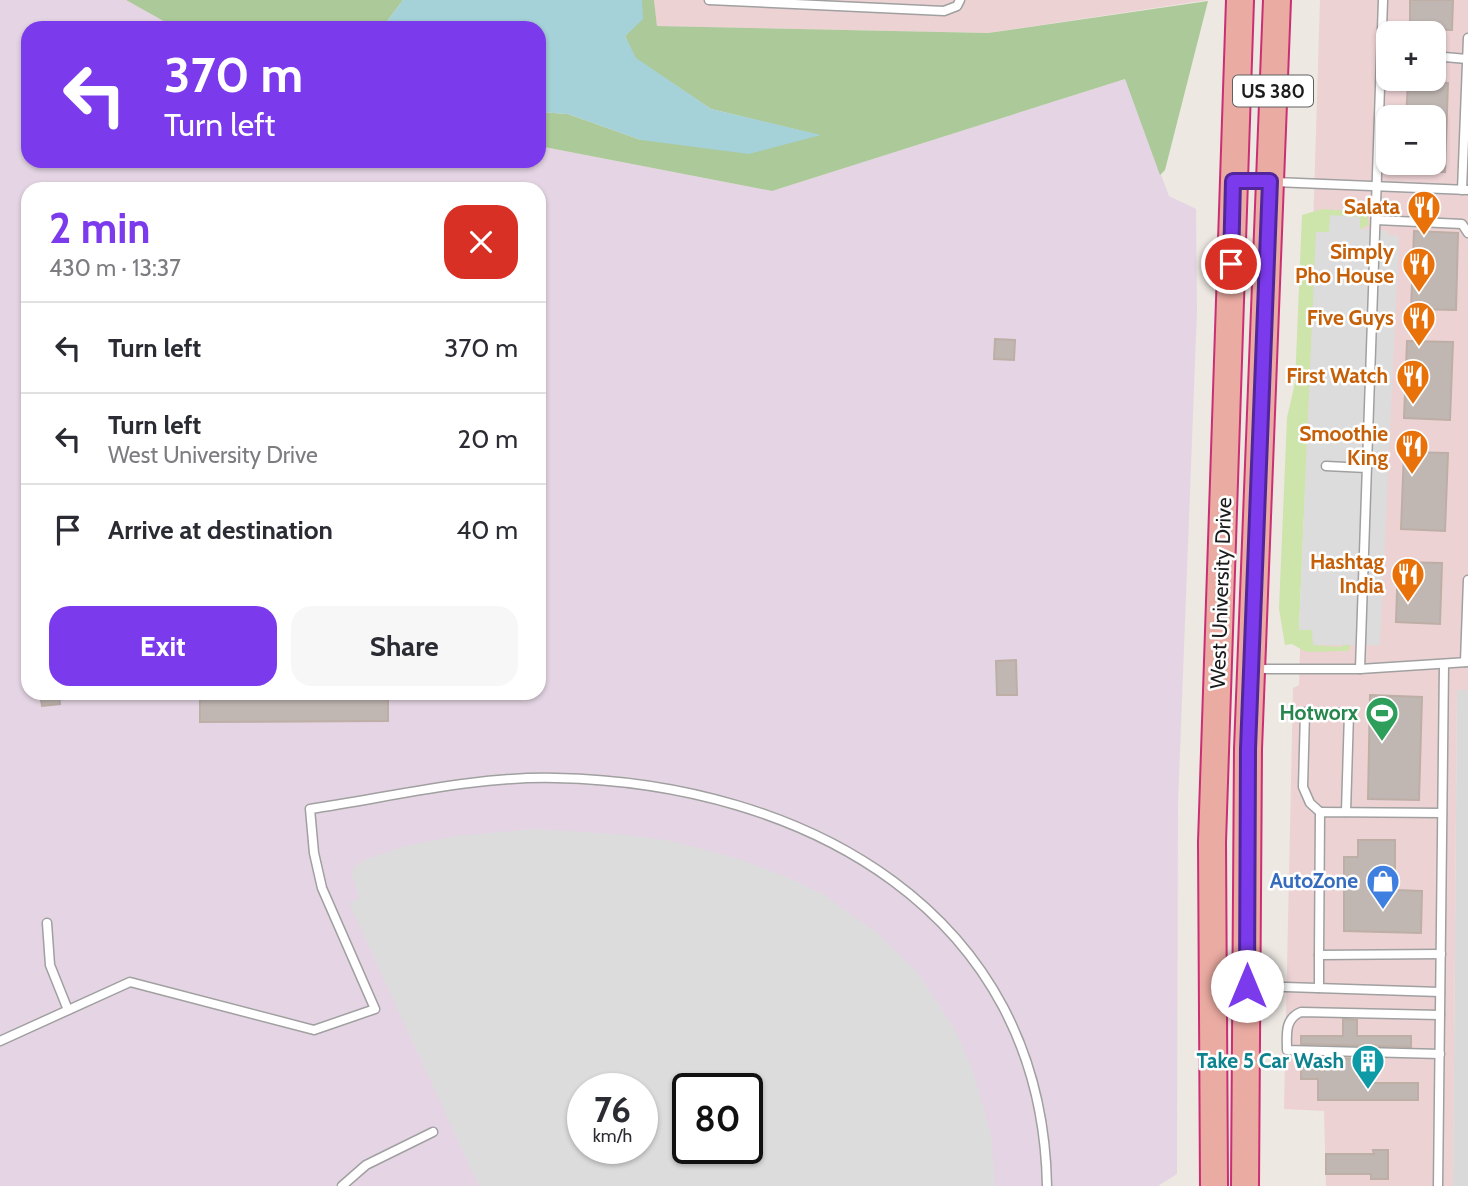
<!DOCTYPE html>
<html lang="en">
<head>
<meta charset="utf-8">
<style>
  body { margin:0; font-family:Cabin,sans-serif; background:#f7f7f7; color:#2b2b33; height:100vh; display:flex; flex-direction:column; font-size:26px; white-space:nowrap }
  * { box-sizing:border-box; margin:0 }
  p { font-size:23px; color:#7c7c81 }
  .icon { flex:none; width:38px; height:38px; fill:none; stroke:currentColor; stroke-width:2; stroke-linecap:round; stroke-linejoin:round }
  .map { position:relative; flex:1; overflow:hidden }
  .panel { position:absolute; left:21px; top:182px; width:525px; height:518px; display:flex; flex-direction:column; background:#fff; border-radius:21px; box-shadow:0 2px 5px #0004 }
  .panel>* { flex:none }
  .top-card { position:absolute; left:21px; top:21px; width:525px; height:147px; border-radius:21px; box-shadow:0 2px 5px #0004; background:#7c3aed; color:#fff; overflow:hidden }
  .controls { position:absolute; left:1376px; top:21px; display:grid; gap:14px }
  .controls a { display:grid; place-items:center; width:70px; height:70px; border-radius:14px; background:#fff; box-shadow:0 2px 5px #0004; font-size:35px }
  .speed { position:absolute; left:567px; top:1073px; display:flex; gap:14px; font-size:35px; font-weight:700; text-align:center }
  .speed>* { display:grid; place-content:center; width:91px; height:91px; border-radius:50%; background:#fff; box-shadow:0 2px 5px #0004; line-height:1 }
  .speed small { font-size:18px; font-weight:400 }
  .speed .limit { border:4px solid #111; border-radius:10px; background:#fff; color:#111 }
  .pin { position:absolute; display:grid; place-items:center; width:60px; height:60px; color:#fff; margin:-30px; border:4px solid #fff; border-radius:50%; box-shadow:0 2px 7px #0007 }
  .me { position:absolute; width:77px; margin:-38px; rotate:0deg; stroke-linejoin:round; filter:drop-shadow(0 0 5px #0008) }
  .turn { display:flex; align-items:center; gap:24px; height:147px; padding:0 28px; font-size:32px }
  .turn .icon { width:91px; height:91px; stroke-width:2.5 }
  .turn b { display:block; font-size:49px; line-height:60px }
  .round { display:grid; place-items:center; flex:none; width:74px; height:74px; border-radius:21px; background:#f7f7f7 }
  .overview { display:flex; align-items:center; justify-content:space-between; height:119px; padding:0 28px }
  h1 { font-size:42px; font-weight:800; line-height:52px; color:#7c3aed }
  .button { display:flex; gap:14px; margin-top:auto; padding:14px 28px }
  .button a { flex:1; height:80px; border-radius:21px; background:#7c3aed; color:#fff; font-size:28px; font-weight:800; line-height:80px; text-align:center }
  .button a+a { background:#f7f7f7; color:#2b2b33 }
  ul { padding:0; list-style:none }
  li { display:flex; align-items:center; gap:21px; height:91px; padding:0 28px; border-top:2px solid #e1e1e2 }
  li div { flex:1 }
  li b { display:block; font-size:26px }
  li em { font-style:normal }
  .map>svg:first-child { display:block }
  .residential { fill:#dad9d9 }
  .commercial { fill:#edd2d4; fill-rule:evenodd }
  .industrial { fill:#e5d5e4; fill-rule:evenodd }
  .grass { fill:#cde4ab }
  .forest { fill:#acc999 }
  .parking { fill:#dcdcdc; fill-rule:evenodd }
  .water { fill:#a5d1d8 }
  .building { fill:#c1b7b2; stroke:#bdaea6; stroke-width:2 }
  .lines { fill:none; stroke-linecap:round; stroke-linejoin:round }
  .service-casing { stroke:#a0a0a0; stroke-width:11 }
  .trunk-casing { stroke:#cb2f73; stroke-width:30 }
  .service { stroke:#fff; stroke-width:8 }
  .trunk { stroke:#eaaba2; stroke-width:26 }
  .route-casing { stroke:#51269a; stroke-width:18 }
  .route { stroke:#7c3aed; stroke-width:12 }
  .labels { text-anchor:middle; stroke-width:5; stroke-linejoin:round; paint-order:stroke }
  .shield { fill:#fff; stroke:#606060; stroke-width:2 }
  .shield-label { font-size:19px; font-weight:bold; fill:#1c1c1c }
  .food-label { font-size:21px; font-weight:bold; fill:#c56008; stroke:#fff; text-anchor:end }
  .street-label { font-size:21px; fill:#1c1c1c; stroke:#fff }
  .leisure-label { font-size:21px; font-weight:bold; fill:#27864d; stroke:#fff; text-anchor:end }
  .shop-label { font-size:21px; font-weight:bold; fill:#366cbe; stroke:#fff; text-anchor:end }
  .culture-label { font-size:21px; font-weight:bold; fill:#0d838f; stroke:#fff; text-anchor:end }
</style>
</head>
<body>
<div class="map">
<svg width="1468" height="1186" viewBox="0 0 1468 1186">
  <rect width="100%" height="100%" fill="#ede8e2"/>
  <!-- residential -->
  <polygon class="residential" points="1457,690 1468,690 1468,1186 1453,1186"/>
  <!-- commercial -->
  <g class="commercial">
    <polygon points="654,0 1208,0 988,33 657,26"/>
    <path d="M1320 0H1468V690H1457L1453 1186H1326L1324 1111 1284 1109 1293 688 1299 685ZM1388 33H1433V79H1388ZM1388 117H1433V163H1388Z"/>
  </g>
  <!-- industrial -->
  <path class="industrial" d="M0 0H126L176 28H28V161H539V146L772 191 1125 79 1169 196 1196 209 1197 310 1178 804 1177 1174 1158 1186H0ZM28 189H539V693H28ZM583 1088H642V1148H583ZM688 1088H747V1148H688Z"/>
  <!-- grass -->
  <polygon class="grass" points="1322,209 1367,212 1369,225 1360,229 1330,216 1329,232 1316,232 1299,629 1312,630 1313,645 1342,647 1343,635 1351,642 1349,651 1306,652 1292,644 1285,645 1279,609 1287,418 1295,383 1302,215"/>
  <!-- forest -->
  <g class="forest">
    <polygon points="126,0 403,0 382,28 176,28"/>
    <polygon points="642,0 654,0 657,26 988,33 1208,1 1165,170 1160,175 1125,79 772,191 539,146 539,112 568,114 641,140 819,135 711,109 635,58 625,36 642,19"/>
  </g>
  <!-- parking -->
  <g class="parking">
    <polygon points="1330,215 1360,217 1360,229 1388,231 1388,235 1399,236 1380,645 1313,645 1312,630 1299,630 1316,232 1329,232"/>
    <path d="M535 829 628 835 671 841 739 859 786 877 824 895 878 934 918 973 953 1027 971 1065 991 1135 995 1186H479L349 903 359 898 352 874 354 867 365 860 405 846 456 836ZM583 1088H642V1148H583ZM688 1088H747V1148H688Z"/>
  </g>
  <!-- water -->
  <polygon class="water" points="403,0 642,0 643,19 625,36 636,58 711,109 821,135 749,154 641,140 568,114 539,112 539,28 382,28"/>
  <!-- building -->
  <g class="building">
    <polygon points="1410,0 1453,0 1452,30 1410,29"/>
    <polygon points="1408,82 1448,83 1445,172 1433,172 1433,117 1406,117"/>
    <polygon points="1414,231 1458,233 1456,310 1411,309"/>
    <polygon points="995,339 1015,340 1014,360 994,359"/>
    <polygon points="1407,341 1453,342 1450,420 1404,418"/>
    <polygon points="1404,452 1448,453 1445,531 1401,529"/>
    <polygon points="1398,562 1442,563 1440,624 1396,622"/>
    <polygon points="1016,660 1017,695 997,695 996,661"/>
    <polygon points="40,693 59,693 60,704 42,706"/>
    <polygon points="251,693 388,693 388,721 200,722 200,697 251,697"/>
    <polygon points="1370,695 1422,697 1419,800 1368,799"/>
    <polygon points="1358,840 1395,840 1395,890 1422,891 1421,933 1344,931 1344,857 1358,857"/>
    <polygon points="1343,1019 1357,1020 1357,1036 1411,1036 1411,1047 1301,1044 1301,1036 1343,1036"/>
    <polygon points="1301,1057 1365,1059 1365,1083 1418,1083 1418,1100 1318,1100 1318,1079 1301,1079"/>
    <polygon points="1373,1150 1388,1150 1388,1179 1371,1179 1371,1174 1326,1174 1326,1154 1374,1154"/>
  </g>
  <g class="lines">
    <defs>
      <g id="service">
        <polyline points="709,0 944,11 957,6 960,0"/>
        <polyline points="1433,56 1467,59"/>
        <polyline points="1275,182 1468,190"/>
        <polyline points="1462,190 1468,38"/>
        <polyline points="1376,220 1462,224 1468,233"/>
        <polyline points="1326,466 1367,468"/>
        <polyline points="1465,662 1468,580"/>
        <polyline points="1254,669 1360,669 1468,662"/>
        <polyline points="1360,669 1383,0"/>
        <polyline points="1320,812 1310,803 1303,787 1305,712 1349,713 1346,812"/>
        <polyline points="47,923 50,965 68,1010"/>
        <polyline points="1319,955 1320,812 1442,813"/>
        <polyline points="1251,986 1440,992"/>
        <polyline points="1319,988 1319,955 1441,954"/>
        <path d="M0 1041 130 982 314 1030 375 1009 322 888 314 853 310 809C391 797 474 776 556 778 804 783 1042 911 1047 1186"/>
        <path d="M1440 1054 1287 1050C1287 1035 1284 1019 1301 1012L1440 1015"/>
        <polyline points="342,1186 366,1165 433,1132"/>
        <polyline points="1438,1186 1444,664"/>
      </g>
      <g id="trunk">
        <polyline points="1214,1186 1212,842 1240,0"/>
        <polyline points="1245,1186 1248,749 1277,0"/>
      </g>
    </defs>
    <!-- service casing -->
    <use href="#service" class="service-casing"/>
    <!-- trunk casing -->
    <use href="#trunk" class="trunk-casing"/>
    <!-- service -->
    <use href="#service" class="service"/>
    <!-- trunk -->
    <use href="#trunk" class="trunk"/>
  </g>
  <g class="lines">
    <defs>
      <polyline id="route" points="1231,264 1233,181 1270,181 1248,749 1247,986"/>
    </defs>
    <!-- route casing -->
    <use href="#route" class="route-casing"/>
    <!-- route -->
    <use href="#route" class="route"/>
  </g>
  <!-- icons -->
  <defs>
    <symbol id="restaurant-pin" viewBox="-11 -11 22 30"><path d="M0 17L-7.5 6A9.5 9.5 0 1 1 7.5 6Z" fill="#e8710a" stroke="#fff"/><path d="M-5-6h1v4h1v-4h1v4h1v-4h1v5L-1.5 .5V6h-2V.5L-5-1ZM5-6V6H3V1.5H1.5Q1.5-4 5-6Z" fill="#fff"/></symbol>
    <symbol id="stadium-pin" viewBox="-11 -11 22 30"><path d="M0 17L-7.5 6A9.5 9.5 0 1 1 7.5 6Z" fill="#2e9e5b" stroke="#fff"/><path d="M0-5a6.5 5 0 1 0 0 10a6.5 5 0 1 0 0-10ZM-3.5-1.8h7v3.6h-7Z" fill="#fff"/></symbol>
    <symbol id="shop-pin" viewBox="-11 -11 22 30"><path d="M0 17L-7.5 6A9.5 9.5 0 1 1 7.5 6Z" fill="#3f7fe0" stroke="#fff"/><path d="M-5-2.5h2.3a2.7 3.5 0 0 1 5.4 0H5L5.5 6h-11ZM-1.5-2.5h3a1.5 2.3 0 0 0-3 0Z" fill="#fff"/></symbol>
    <symbol id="building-pin" viewBox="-11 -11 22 30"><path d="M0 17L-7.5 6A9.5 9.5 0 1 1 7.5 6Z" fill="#0f9aa8" stroke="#fff"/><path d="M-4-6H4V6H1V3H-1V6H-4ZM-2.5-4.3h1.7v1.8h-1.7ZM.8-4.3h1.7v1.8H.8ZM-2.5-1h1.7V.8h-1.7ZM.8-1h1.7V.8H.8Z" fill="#fff"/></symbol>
  </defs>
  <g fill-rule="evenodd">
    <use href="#restaurant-pin" x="1405" y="188" width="38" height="52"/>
    <use href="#restaurant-pin" x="1400" y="245" width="38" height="52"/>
    <use href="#restaurant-pin" x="1400" y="299" width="38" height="52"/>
    <use href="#restaurant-pin" x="1394" y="357" width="38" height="52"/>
    <use href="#restaurant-pin" x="1393" y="427" width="38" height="52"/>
    <use href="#restaurant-pin" x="1389" y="555" width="38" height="52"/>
    <use href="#stadium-pin" x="1363" y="694" width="38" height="52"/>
    <use href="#shop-pin" x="1364" y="862" width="38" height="52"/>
    <use href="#building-pin" x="1349" y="1042" width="38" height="52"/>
  </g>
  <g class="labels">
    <!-- shield labels -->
    <rect class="shield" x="1233" y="75.5" width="80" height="31" rx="5"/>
    <g class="shield-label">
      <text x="1273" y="98">US 380</text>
    </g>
    <!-- food labels -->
    <g class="food-label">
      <text x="1400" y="214">Salata</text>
      <text x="1394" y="259">Simply<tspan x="1394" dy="24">Pho House</tspan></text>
      <text x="1394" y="325">Five Guys</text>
      <text x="1388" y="383">First Watch</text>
      <text x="1388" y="441">Smoothie<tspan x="1388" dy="24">King</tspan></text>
      <text x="1384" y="569">Hashtag<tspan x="1384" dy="24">India</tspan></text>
    </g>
    <!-- street labels -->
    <g class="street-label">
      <text transform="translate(1221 593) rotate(-88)" y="7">West University Drive</text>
    </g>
    <!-- leisure labels -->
    <g class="leisure-label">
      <text x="1358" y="720">Hotworx</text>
    </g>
    <!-- shop labels -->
    <g class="shop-label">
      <text x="1358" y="888">AutoZone</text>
    </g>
    <!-- culture labels -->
    <g class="culture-label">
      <text x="1344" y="1068">Take 5 Car Wash</text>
    </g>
  </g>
</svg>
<div class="controls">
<a>+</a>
<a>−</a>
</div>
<div class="speed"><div>76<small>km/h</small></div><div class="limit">80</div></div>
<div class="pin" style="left:1231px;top:264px;background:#d93025"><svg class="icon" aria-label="arrive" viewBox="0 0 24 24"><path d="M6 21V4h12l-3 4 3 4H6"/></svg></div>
<svg class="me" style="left:1247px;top:986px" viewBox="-20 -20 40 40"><circle r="19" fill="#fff"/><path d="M0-13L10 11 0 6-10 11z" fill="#7c3aed"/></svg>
<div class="top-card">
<div class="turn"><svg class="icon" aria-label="left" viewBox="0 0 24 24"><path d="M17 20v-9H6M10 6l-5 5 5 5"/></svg><div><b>370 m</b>Turn left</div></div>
</div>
<section class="panel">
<div class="overview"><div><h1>2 min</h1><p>430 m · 13:37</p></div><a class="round" style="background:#d93025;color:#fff"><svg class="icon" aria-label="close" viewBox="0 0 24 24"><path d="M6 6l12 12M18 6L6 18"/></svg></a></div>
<ul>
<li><svg class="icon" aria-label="left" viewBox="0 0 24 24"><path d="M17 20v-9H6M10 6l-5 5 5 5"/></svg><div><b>Turn left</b></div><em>370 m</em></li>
<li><svg class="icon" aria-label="left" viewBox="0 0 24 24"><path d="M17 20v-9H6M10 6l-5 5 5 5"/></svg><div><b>Turn left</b><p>West University Drive</p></div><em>20 m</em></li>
<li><svg class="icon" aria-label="arrive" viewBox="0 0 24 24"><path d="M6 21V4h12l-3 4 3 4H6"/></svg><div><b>Arrive at destination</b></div><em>40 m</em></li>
</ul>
<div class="button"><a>Exit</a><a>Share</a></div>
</section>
</div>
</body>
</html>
